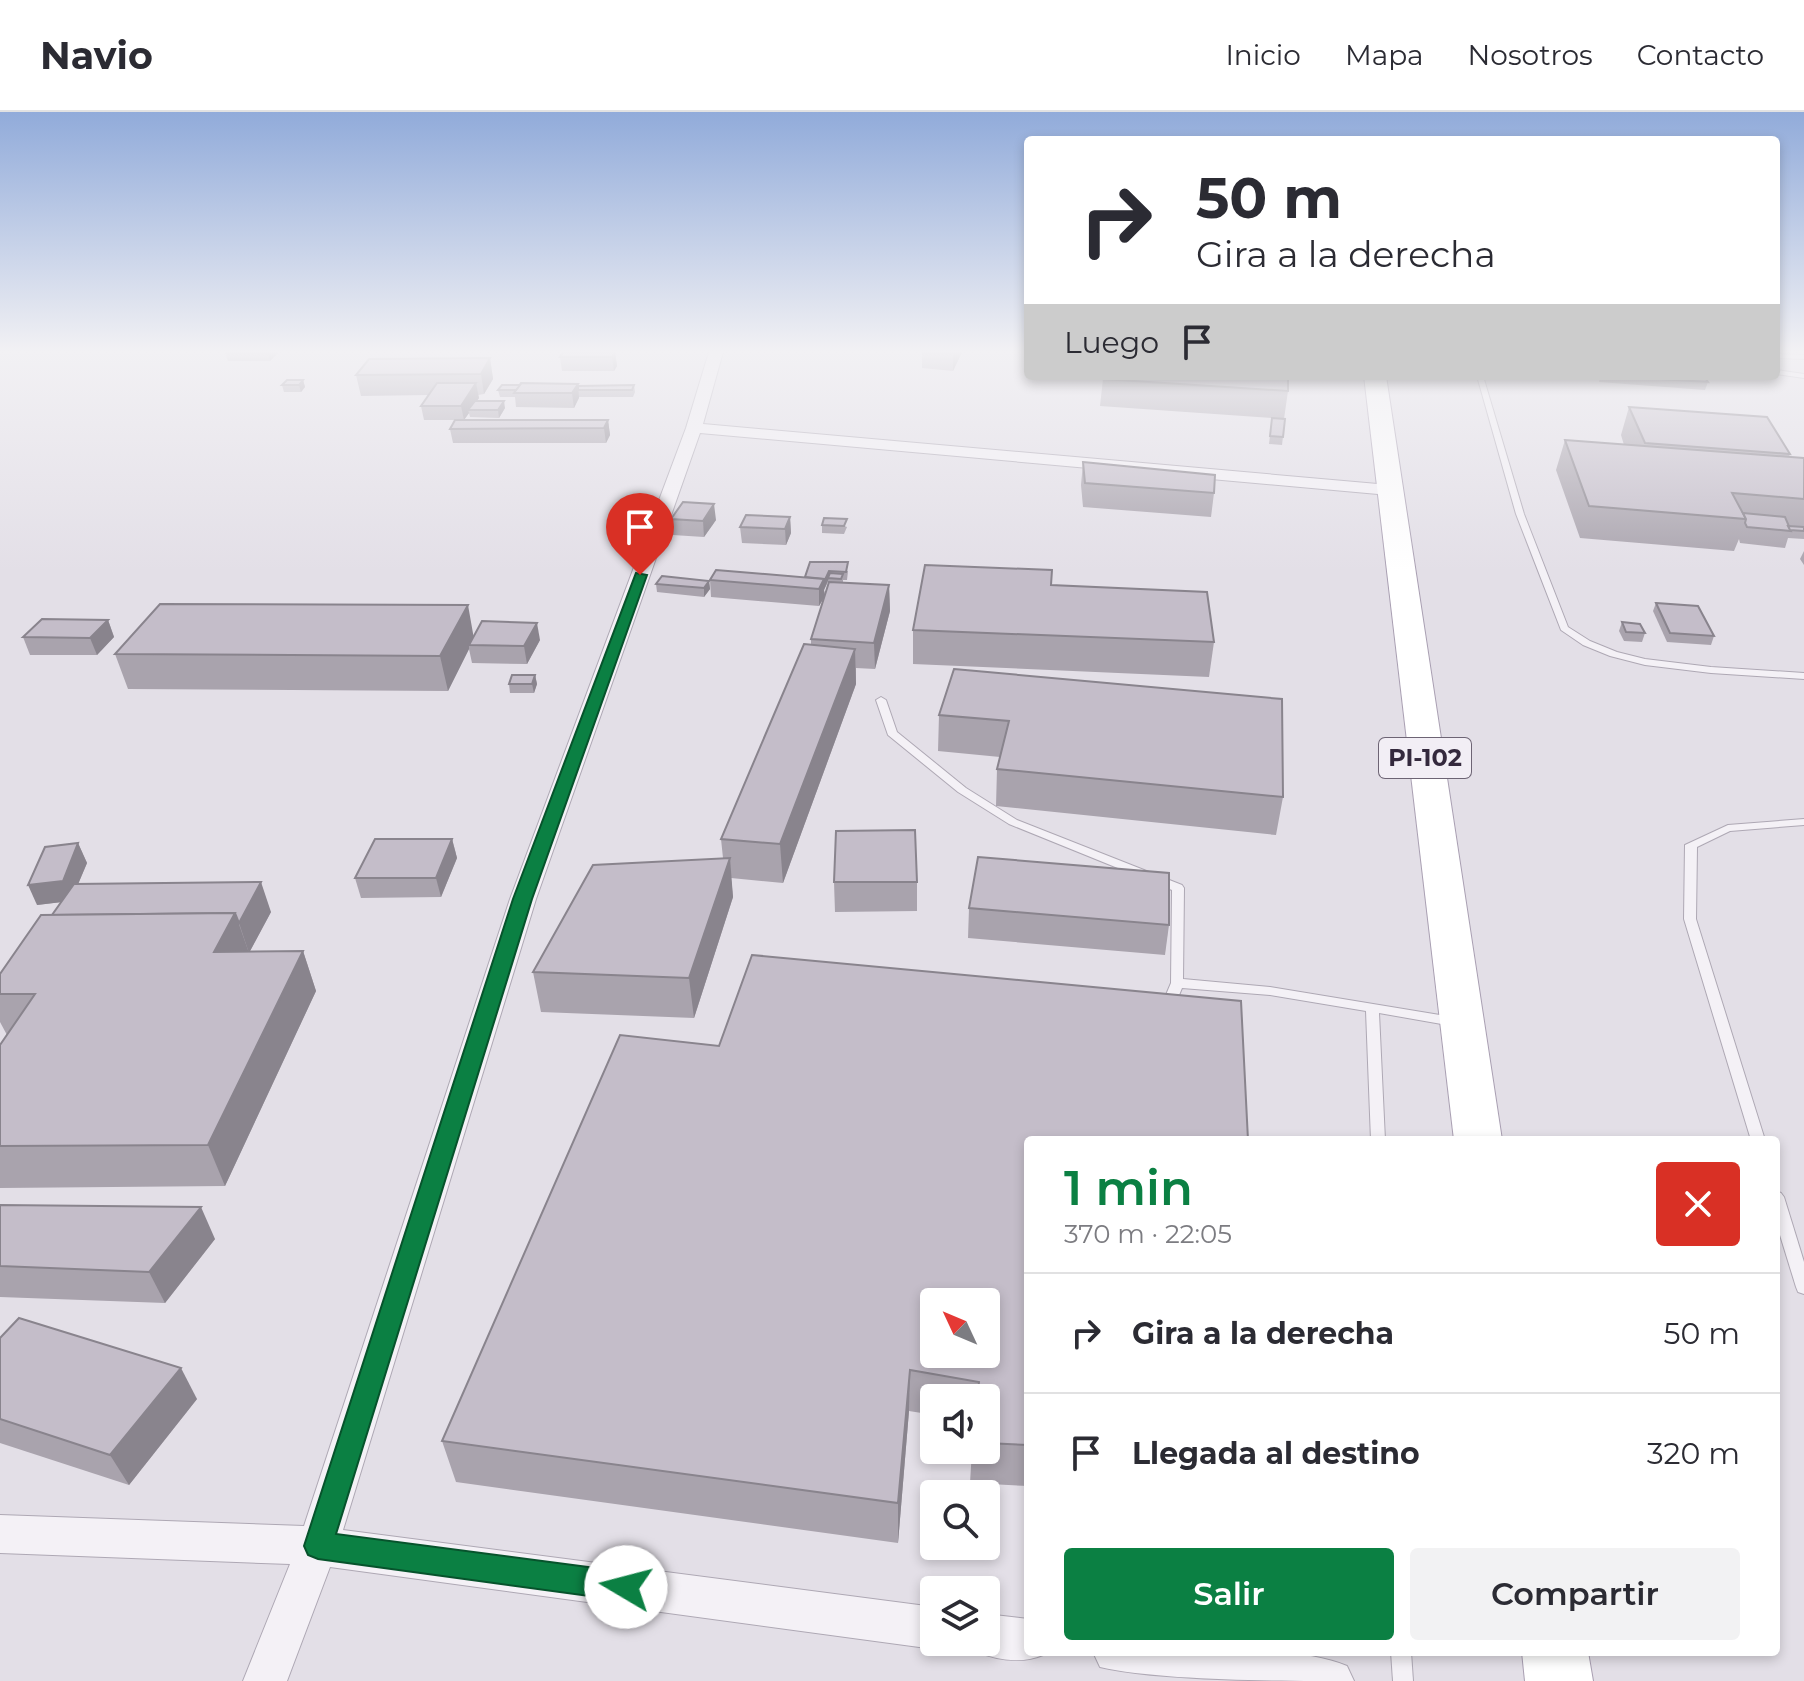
<!DOCTYPE html>
<html lang="es">
<head>
<meta charset="utf-8">
<style>
  body { margin:0; font-family:Montserrat,sans-serif; background:#f2f2f3; color:#2b2b33; height:100vh; display:flex; flex-direction:column; font-size:30px; white-space:nowrap }
  * { box-sizing:border-box; margin:0 }
  p { font-size:26px; color:#7c7c81 }
  .icon { flex:none; width:44px; height:44px; fill:none; stroke:currentColor; stroke-width:2; stroke-linecap:round; stroke-linejoin:round }
  .map { position:relative; flex:1; overflow:hidden }
  .side { position:absolute; left:1024px; top:1024px; width:756px; height:520px; display:flex; flex-direction:column; background:#fff; border-radius:8px; box-shadow:0 4px 12px #0003 }
  .side>* { flex:none }
  .hud { position:absolute; left:1024px; top:24px; width:756px; height:244px; border-radius:8px; box-shadow:0 4px 12px #0003; background:#fff; color:#2b2b33; overflow:hidden }
  .needle { width:52px; rotate:314deg }
  .buttons { position:absolute; left:920px; top:1176px; display:grid; gap:16px }
  .buttons a { display:grid; place-items:center; width:80px; height:80px; border-radius:8px; background:#fff; box-shadow:0 4px 12px #0003; font-size:40px }
  .pin { position:absolute; display:grid; place-items:center; width:68px; height:68px; color:#fff; margin:-82px -34px; border-radius:50% 50% 50% 0; rotate:-45deg; box-shadow:0 0 8px #0007 }
  .pin .icon { rotate:45deg }
  .me { position:absolute; width:88px; margin:-44px; rotate:278deg; stroke-linejoin:round; filter:drop-shadow(0 0 6px #0008) }
  .turn { display:flex; align-items:center; gap:28px; height:168px; padding:0 40px; font-size:36px }
  .turn .icon { width:104px; height:104px; stroke-width:2.5 }
  .turn b { display:block; font-size:56px; line-height:68px }
  .then { display:flex; align-items:center; height:76px; padding:0 40px; background:#0003; gap:16px; font-size:30px }
  .round { display:grid; place-items:center; flex:none; width:84px; height:84px; border-radius:8px; background:#f2f2f3 }
  .headline { display:flex; align-items:center; justify-content:space-between; height:136px; padding:0 40px }
  h1 { font-size:48px; font-weight:600; line-height:60px; color:#0b8043 }
  .button { display:flex; gap:16px; margin-top:auto; padding:16px 40px }
  .button a { flex:1; height:92px; border-radius:8px; background:#0b8043; color:#fff; font-size:32px; font-weight:600; line-height:92px; text-align:center }
  .button a+a { background:#f2f2f3; color:#2b2b33 }
  ul { padding:0; list-style:none }
  li { display:flex; align-items:center; gap:24px; height:120px; padding:0 40px; border-top:2px solid #e1e1e2 }
  li div { flex:1 }
  li b { display:block; font-size:30px }
  li em { font-style:normal }
  header { display:flex; align-items:center; gap:48px; box-sizing:border-box; height:112px; padding:0 40px; background:#fff; border-bottom:2px solid #e1e1e2 }
  header strong { font-size:38px }
  nav { display:flex; gap:44px; margin-inline-start:auto; font-size:28px }
  .map>svg:first-child { display:block }
  .lines { fill:none; stroke-linecap:round; stroke-linejoin:round }
  .lane-casing { stroke:#aea8b4; stroke-width:2 }
  .street-casing { stroke:#aea8b4; stroke-width:2 }
  .primary-casing { stroke:#a99fb2; stroke-width:2 }
  .lane { fill:#f4f1f6; fill-rule:evenodd }
  .street { fill:#f4f1f6; fill-rule:evenodd }
  .primary { fill:#fff; fill-rule:evenodd }
  .wall { fill:#a9a3ad }
  .shaded-wall { fill:#89848d }
  .building { fill:#c4bdc9; stroke:#89848d; stroke-width:2; fill-rule:evenodd }
  .route { fill:#0b8043; stroke:#07532c; stroke-width:2 }
  .labels { text-anchor:middle; stroke-width:6; stroke-linejoin:round; paint-order:stroke }
  .shield { fill:#f2eef5; stroke:#6d6474; stroke-width:2 }
  .shield-label { font-size:24px; font-weight:bold; fill:#34293d }
</style>
</head>
<body>
<header>
<strong>Navio</strong>
<nav><a>Inicio</a><a>Mapa</a><a>Nosotros</a><a>Contacto</a></nav>
</header>
<div class="map">
<svg width="1804" height="1569" viewBox="0 0 1804 1569">
  <rect width="100%" height="100%" fill="#e3dfe7"/>
  <g class="lines">
    <defs>
      <g id="lane">
        <polygon points="1776,242 1804,243 1804,247 1776,246"/>
        <polygon points="1776,258 1804,262 1804,266 1776,262"/>
        <polygon points="1477,264 1483,264 1524,402 1568,515 1590,529 1617,540 1645,547 1711,555 1804,561 1804,567 1711,561 1645,553 1610,544 1583,533 1561,518 1516,402"/>
        <polygon points="881,585 886,588 897,620 966,676 1017,708 1182,773 1184,776 1183,867 1270,875 1458,906 1460,909 1458,912 1453,914 1379,901 1385,1028 1371,1028 1366,899 1270,883 1182,876 1172,900 1162,900 1160,897 1171,871 1172,778 1009,712 958,680 888,623 876,588"/>
        <polygon points="1804,707 1804,713 1730,719 1697,735 1696,807 1765,1028 1751,1028 1684,807 1685,733 1728,713"/>
        <polygon points="1776,1079 1781,1081 1784,1085 1804,1150 1804,1182 1798,1180 1796,1175 1776,1110"/>
        <polygon points="1391,1540 1411,1540 1413,1569 1393,1569"/>
      </g>
      <g id="street">
        <polygon points="709,240 723,240 703,312 1389,373 1397,378 1389,383 700,321 536,787 343,1418 934,1495 934,1530 949,1530 934,1537 330,1455 287,1569 243,1569 290,1452 0,1441 0,1403 304,1414 510,787 686,316"/>
        <path d="M986 1502 1028 1507V1540H1044L1043 1543C1020 1553 994 1547 971 1538L968 1530H986Z"/>
        <path d="M1093 1540C1161 1540 1288 1529 1347 1554L1354 1569C1286 1569 1160 1569 1100 1555Z"/>
      </g>
      <g id="primary">
        <polygon points="1364,264 1386,264 1502,1028 1454,1028"/>
        <polygon points="1522,1540 1588,1540 1593,1569 1525,1569"/>
      </g>
    </defs>
    <!-- lane casing -->
    <use href="#lane" class="lane-casing"/>
    <!-- street casing -->
    <use href="#street" class="street-casing"/>
    <!-- primary casing -->
    <use href="#primary" class="primary-casing"/>
    <!-- lane -->
    <use href="#lane" class="lane"/>
    <!-- street -->
    <use href="#street" class="street"/>
    <!-- primary -->
    <use href="#primary" class="primary"/>
  </g>
  <!-- wall -->
  <g class="wall">
    <polygon points="225,240 278,240 278,241 270,249 228,249"/>
    <polygon points="615,240 617,254 614,259 562,259 560,245"/>
    <polygon points="922,240 962,240 953,259 922,256"/>
    <polygon points="490,246 493,267 484,282 478,283 479,286 477,289 505,296 499,306 470,305 469,301 464,308 424,308 421,294 429,283 361,284 356,263"/>
    <polygon points="1600,264 1672,264 1708,270 1705,278 1599,270"/>
    <polygon points="1103,267 1288,279 1284,307 1285,307 1282,333 1269,332 1272,306 1100,294"/>
    <polygon points="303,268 305,275 301,280 284,280 282,273"/>
    <polygon points="578,272 578,274 634,273 635,280 633,285 579,285 574,296 516,295 515,285 500,285 498,278"/>
    <polygon points="1629,295 1790,342 1789,345 1804,346 1804,427 1788,426 1785,436 1740,431 1739,427 1734,439 1580,426 1556,358 1565,328 1624,333 1621,323"/>
    <polygon points="608,308 610,323 606,331 453,331 450,317"/>
    <polygon points="1083,350 1214,381 1211,405 1083,395 1081,373"/>
    <polygon points="790,405 791,421 786,433 742,431 740,415"/>
    <polygon points="824,406 847,415 844,422 822,421 822,413"/>
    <polygon points="671,407 716,408 704,425 673,423"/>
    <polygon points="1804,439 1804,453 1800,447"/>
    <polygon points="810,450 848,459 847,468 843,468 843,471 889,473 890,499 875,557 856,556 856,572 783,771 731,766 733,785 694,906 541,900 533,860 723,746 721,727 811,533 811,527 828,474 828,470 824,478 825,484 819,494 711,485 710,468 805,465"/>
    <polygon points="709,469 710,477 704,485 657,480 656,472"/>
    <polygon points="1051,473 1214,530 1209,565 913,552 913,518"/>
    <polygon points="1656,491 1714,524 1711,533 1667,530 1653,499"/>
    <polygon points="108,508 114,525 97,543 30,543 23,525"/>
    <polygon points="1622,510 1645,521 1642,530 1624,529 1619,519"/>
    <polygon points="474,524 540,528 527,552 472,551 469,537 448,579 128,577 115,542"/>
    <polygon points="954,557 1283,685 1276,723 996,694 997,657 1000,645 938,639 939,603"/>
    <polygon points="535,563 537,572 534,581 510,581 509,572"/>
    <polygon points="452,727 457,746 441,785 361,786 355,766"/>
    <polygon points="78,731 87,751 78,772 271,800 250,839 303,839 316,879 225,1074 0,1076 0,933 7,923 0,910 0,862 52,803 61,790 37,793"/>
    <polygon points="834,770 917,770 917,799 835,800"/>
    <polygon points="969,796 1169,813 1165,843 968,826"/>
    <polygon points="1028,1028 1028,1374 970,1371 972,1338 986,1338 986,1286 934,1286 934,1303 909,1299 898,1431 456,1370 442,1329"/>
    <polygon points="0,1093 215,1127 165,1191 0,1185"/>
    <polygon points="0,1226 197,1287 129,1373 0,1331"/>
  </g>
  <!-- shaded-wall -->
  <g class="shaded-wall">
    <polygon points="268,240 278,240 278,241 270,249"/>
    <polygon points="615,240 617,254 614,259 612,245"/>
    <polygon points="953,240 962,240 953,259"/>
    <polygon points="490,246 493,267 484,282 481,262"/>
    <polygon points="303,268 305,275 301,280 299,273"/>
    <polygon points="476,271 479,286 470,298 468,298 469,301 464,308 461,294"/>
    <polygon points="578,272 579,286 574,296 572,281"/>
    <polygon points="504,289 505,296 499,306 498,298"/>
    <polygon points="608,308 610,323 606,331 604,316"/>
    <polygon points="714,392 716,408 704,425 703,409"/>
    <polygon points="790,405 791,421 786,433 785,417"/>
    <polygon points="829,459 829,466 824,478 825,484 819,494 819,477"/>
    <polygon points="709,469 710,477 704,485 704,476"/>
    <polygon points="889,473 890,499 875,557 874,531"/>
    <polygon points="468,493 474,527 469,533 469,537 448,579 440,544"/>
    <polygon points="108,508 114,525 97,543 90,526"/>
    <polygon points="537,511 540,528 527,552 524,534"/>
    <polygon points="855,537 856,572 783,771 780,732"/>
    <polygon points="535,563 537,572 534,581 532,572"/>
    <polygon points="452,727 457,746 441,785 436,766"/>
    <polygon points="78,731 87,751 71,789 37,793 28,773"/>
    <polygon points="730,746 733,785 694,906 689,866"/>
    <polygon points="261,770 271,800 249,841 239,811"/>
    <polygon points="235,801 249,841 214,840"/>
    <polygon points="303,839 316,879 225,1074 208,1033"/>
    <polygon points="201,1095 215,1127 165,1191 149,1160"/>
    <polygon points="181,1256 197,1287 129,1373 110,1343"/>
    <polygon points="910,1258 909,1299 898,1431 898,1391"/>
  </g>
  <!-- building -->
  <g class="building">
    <polygon points="563,240 615,240 612,245 560,245"/>
    <polygon points="490,246 481,262 356,263 369,247"/>
    <polygon points="1103,264 1288,264 1288,279 1103,267"/>
    <polygon points="1613,264 1672,264 1705,266 1708,270"/>
    <polygon points="287,268 303,268 299,273 282,273"/>
    <polygon points="437,271 476,271 461,294 421,294"/>
    <polygon points="521,271 578,272 572,281 514,281"/>
    <polygon points="502,273 520,273 516,278 498,278"/>
    <polygon points="634,273 632,278 578,278 578,274"/>
    <polygon points="475,289 504,289 498,298 468,298"/>
    <polygon points="1629,295 1767,305 1790,342 1645,331"/>
    <polygon points="1272,306 1285,307 1283,325 1270,324"/>
    <polygon points="455,308 608,308 604,316 450,317"/>
    <polygon points="1565,328 1804,346 1804,387 1732,381 1746,407 1589,394"/>
    <polygon points="1083,350 1215,363 1214,381 1085,371"/>
    <polygon points="683,390 714,392 703,409 671,407"/>
    <polygon points="1743,401 1785,405 1791,419 1747,415 1745,411 1746,407"/>
    <polygon points="746,403 790,405 785,417 740,415"/>
    <polygon points="824,406 847,407 844,414 822,413"/>
    <polygon points="1788,414 1804,415 1804,419 1790,418"/>
    <polygon points="810,450 848,450 846,460 829,459 824,470 824,467 805,465"/>
    <polygon points="925,453 1052,458 1051,473 1207,480 1214,530 913,518"/>
    <polygon points="716,458 824,467 819,477 710,468"/>
    <polygon points="830,461 843,462 841,467 828,466"/>
    <polygon points="662,464 709,469 704,476 656,472"/>
    <polygon points="829,470 889,473 874,531 811,527"/>
    <polygon points="1656,491 1698,494 1714,524 1670,521"/>
    <polygon points="160,492 468,493 440,544 115,542"/>
    <polygon points="42,507 108,508 90,526 23,525"/>
    <polygon points="482,509 537,511 524,534 469,533"/>
    <polygon points="1622,510 1640,512 1645,521 1626,520"/>
    <polygon points="804,532 855,537 780,732 721,727"/>
    <polygon points="954,557 1282,587 1283,685 997,657 1009,609 939,603"/>
    <polygon points="512,563 535,563 532,572 509,572"/>
    <polygon points="915,718 917,770 834,770 836,719"/>
    <polygon points="375,727 452,727 436,766 355,766"/>
    <polygon points="78,731 63,769 28,773 45,735"/>
    <polygon points="978,745 1169,761 1169,813 969,796"/>
    <polygon points="730,746 689,866 533,860 593,753"/>
    <polygon points="261,770 239,811 235,801 52,803 74,772"/>
    <polygon points="235,801 214,840 303,839 208,1033 0,1034 0,933 35,882 0,882 0,862 41,803"/>
    <path d="M752 843 1241 889 1248 1028H1028V1333L986 1331V1286H977L979 1270 910 1258 898 1391 442 1329 620 923 719 934ZM934 1190H986V1242H934Z"/>
    <polygon points="0,1093 201,1095 149,1160 0,1154"/>
    <polygon points="19,1206 181,1256 110,1343 0,1307 0,1226"/>
  </g>
  <!-- sky -->
  <linearGradient id="sky" x2="0" y2="1"><stop stop-color="#91abda"/><stop offset="0.52" stop-color="#f2f1f4"/><stop offset="1" stop-color="#f2f1f4" stop-opacity="0"/></linearGradient>
  <rect width="1804" height="460" fill="url(#sky)"/>
  <!-- route -->
  <polygon class="route" points="636,461 647,463 532,787 336,1422 626,1460 636,1465 641,1475 636,1485 626,1489 318,1447 308,1443 304,1434 513,787"/>
  <g class="labels">
    <!-- shield labels -->
    <rect class="shield" x="1379" y="626" width="92" height="40" rx="6"/>
    <g class="shield-label">
      <text x="1425" y="654">PI-102</text>
    </g>
  </g>
</svg>
<div class="buttons">
<a><svg class="needle" viewBox="-14 -14 28 28"><path d="M0-13l5 13h-10z" fill="#e53935"/><path d="M0 13l5-13h-10z" fill="#7c7c81"/></svg></a>
<a><svg class="icon" aria-label="sound" viewBox="0 0 24 24"><path d="M4 9h4l5-4v14l-5-4H4zM17 9q2 3 0 6"/></svg></a>
<a><svg class="icon" aria-label="search" viewBox="0 0 24 24"><circle cx="10" cy="10" r="6"/><path d="M15 15l6 6"/></svg></a>
<a><svg class="icon" aria-label="layers" viewBox="0 0 24 24"><path d="M12 4l9 5-9 5-9-5zM3 14l9 5 9-5"/></svg></a>
</div>
<div class="pin" style="left:640px;top:463px;background:#d93025"><svg class="icon" aria-label="arrive" viewBox="0 0 24 24"><path d="M6 21V4h12l-3 4 3 4H6"/></svg></div>
<svg class="me" style="left:626px;top:1475px" viewBox="-20 -20 40 40"><circle r="19" fill="#fff"/><path d="M0-13L10 11 0 6-10 11z" fill="#0b8043"/></svg>
<div class="hud">
<div class="turn"><svg class="icon" aria-label="right" viewBox="0 0 24 24"><path d="M7 20v-9h11M14 6l5 5-5 5"/></svg><div><b>50 m</b>Gira a la derecha</div></div>
<div class="then">Luego<svg class="icon" aria-label="arrive" viewBox="0 0 24 24"><path d="M6 21V4h12l-3 4 3 4H6"/></svg></div>
</div>
<section class="side">
<div class="headline"><div><h1>1 min</h1><p>370 m · 22:05</p></div><a class="round" style="background:#d93025;color:#fff"><svg class="icon" aria-label="close" viewBox="0 0 24 24"><path d="M6 6l12 12M18 6L6 18"/></svg></a></div>
<ul>
<li><svg class="icon" aria-label="right" viewBox="0 0 24 24"><path d="M7 20v-9h11M14 6l5 5-5 5"/></svg><div><b>Gira a la derecha</b></div><em>50 m</em></li>
<li><svg class="icon" aria-label="arrive" viewBox="0 0 24 24"><path d="M6 21V4h12l-3 4 3 4H6"/></svg><div><b>Llegada al destino</b></div><em>320 m</em></li>
</ul>
<div class="button"><a>Salir</a><a>Compartir</a></div>
</section>
</div>
</body>
</html>
